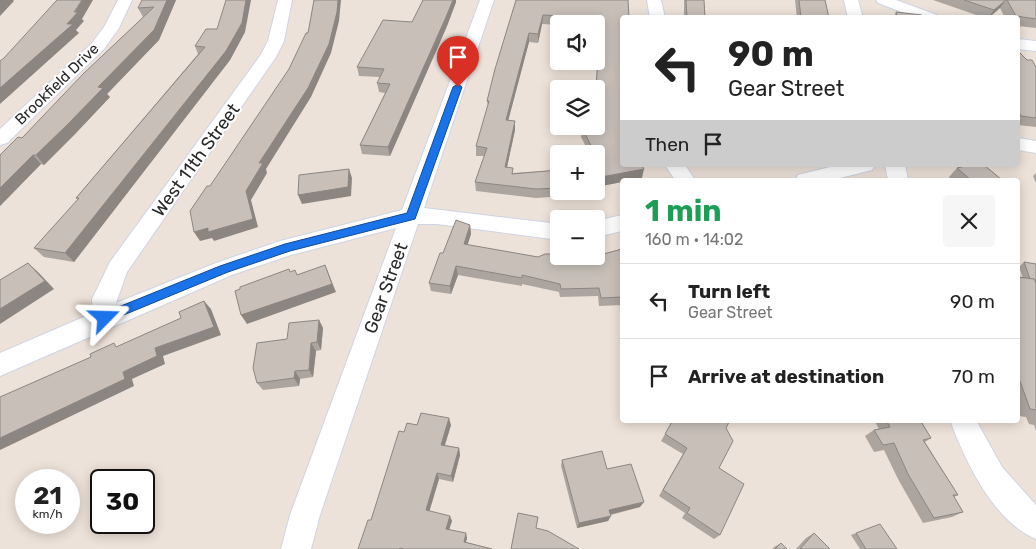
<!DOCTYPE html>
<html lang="en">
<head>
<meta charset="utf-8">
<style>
  body { margin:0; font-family:Rubik,sans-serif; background:#f6f6f6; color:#222; height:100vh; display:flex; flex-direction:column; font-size:19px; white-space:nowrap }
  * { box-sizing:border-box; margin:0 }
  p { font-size:16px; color:#767676 }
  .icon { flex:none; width:28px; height:28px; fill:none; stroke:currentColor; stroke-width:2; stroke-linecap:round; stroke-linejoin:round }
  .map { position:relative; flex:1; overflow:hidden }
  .side { position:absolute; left:620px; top:178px; width:400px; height:245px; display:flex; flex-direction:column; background:#fff; border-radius:5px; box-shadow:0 2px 12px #0003 }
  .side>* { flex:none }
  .banner { position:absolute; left:620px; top:15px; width:400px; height:152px; border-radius:5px; box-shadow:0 2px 12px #0003; background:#fff; color:#222; overflow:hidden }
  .controls { position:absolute; left:550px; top:15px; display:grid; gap:10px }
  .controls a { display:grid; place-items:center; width:55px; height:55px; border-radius:5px; background:#fff; box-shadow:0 2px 12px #0003; font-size:25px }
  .speed { position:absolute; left:15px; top:469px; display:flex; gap:10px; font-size:25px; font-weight:700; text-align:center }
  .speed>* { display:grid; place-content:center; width:65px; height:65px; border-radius:50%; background:#fff; box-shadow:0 2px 12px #0003; line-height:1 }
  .speed small { font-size:12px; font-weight:400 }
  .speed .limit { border:2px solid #111; border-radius:8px; background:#fff; color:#111 }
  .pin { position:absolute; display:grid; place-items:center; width:42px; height:42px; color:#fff; margin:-51px -21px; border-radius:50% 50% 50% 0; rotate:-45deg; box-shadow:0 0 5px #0007 }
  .pin .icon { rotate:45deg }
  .me { position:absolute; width:55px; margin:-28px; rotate:68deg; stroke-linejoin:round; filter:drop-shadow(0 0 4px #0008) }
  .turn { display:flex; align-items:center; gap:18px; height:105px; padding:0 25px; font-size:22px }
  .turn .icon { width:65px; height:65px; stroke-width:2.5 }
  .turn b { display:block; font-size:35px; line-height:42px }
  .then { display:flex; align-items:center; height:48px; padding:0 25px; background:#0003; gap:10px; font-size:19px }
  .round { display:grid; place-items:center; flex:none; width:52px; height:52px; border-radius:5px; background:#f6f6f6 }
  .overview { display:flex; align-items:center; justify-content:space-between; height:85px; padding:0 25px }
  h1 { font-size:30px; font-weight:700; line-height:38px; color:#1e9e55 }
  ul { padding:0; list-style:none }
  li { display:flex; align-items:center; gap:15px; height:75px; padding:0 25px; border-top:1px solid #e0e0e0 }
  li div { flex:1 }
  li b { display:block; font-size:19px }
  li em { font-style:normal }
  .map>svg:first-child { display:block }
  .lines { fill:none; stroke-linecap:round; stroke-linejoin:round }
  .minor-casing { stroke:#ced4e3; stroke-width:2 }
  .minor { fill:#fff; fill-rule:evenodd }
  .wall { fill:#aca49f }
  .shaded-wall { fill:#8c8682 }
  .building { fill:#c8bfb9; stroke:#8c8682 }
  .route { fill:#1a73e8; stroke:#114b97 }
  .labels { text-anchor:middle; stroke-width:4; stroke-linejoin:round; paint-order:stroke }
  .far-street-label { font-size:15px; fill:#292929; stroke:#fff }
  .street-label { font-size:18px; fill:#292929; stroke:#fff }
</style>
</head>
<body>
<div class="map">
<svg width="1036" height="549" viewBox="0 0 1036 549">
  <rect width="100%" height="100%" fill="#ede2d9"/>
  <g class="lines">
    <defs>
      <g id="minor">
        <polygon points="118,0 132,0 119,28 104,49 7,143 0,145 0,129 92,43 104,27"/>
        <polygon points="278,0 292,0 284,41 276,57 127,272 116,303 216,263 280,241 402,210 480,0 494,0 424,208 559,224 559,240 437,224 418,224 320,515 311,549 281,549 290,515 396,228 291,255 232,275 0,376 0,353 93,313 92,299 110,262 260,56 268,41"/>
        <polygon points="647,0 661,0 665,18 650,18"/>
        <polygon points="844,0 858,0 863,18 848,18"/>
        <polygon points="876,0 896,0 937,15 939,18 917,18 878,3"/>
        <polygon points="1018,39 1036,41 1036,51 1018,49"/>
        <polygon points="1018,138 1036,141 1036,153 1018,150"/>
        <polygon points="665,165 685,165 695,180 675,180"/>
        <polygon points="838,165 875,165 872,170 832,180 795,180 798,175"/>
        <polygon points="885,165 905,165 908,180 888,180"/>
        <polygon points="622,215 622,231 596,237 596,221"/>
        <path d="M950 420H976L1002 467 1036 505V539C993 521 965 461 950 420Z"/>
      </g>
    </defs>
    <!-- minor casing -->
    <use href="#minor" class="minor-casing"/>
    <!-- minor -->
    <use href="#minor" class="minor"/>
  </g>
  <!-- wall -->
  <g class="wall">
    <polygon points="176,0 159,40 107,94 110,97 75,134 44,165 41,164 0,206 22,138 143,17 138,8"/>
    <polygon points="423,0 456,0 456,2 447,26 390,156 362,154 360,145 385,93 379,92 377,83 380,77 359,76 357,67 412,22"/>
    <polygon points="516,0 622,18 622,165 642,178 622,180 622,182 596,187 596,154 590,154 581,137 582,126 596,126 596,89 598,49 596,49 596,24 559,24 559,25 542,24 538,43 529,42 508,120 515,130 507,167 513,173 559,170 559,191 595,191 594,194 536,198 476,191 475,182 484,156 476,156 476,146 488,106 487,101"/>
    <polygon points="684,0 704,0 705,18 684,18"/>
    <polygon points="795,0 825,0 829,18 797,18"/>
    <polygon points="933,0 1036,0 1036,28 1018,26 1018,18 1005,18 1000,8 989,18 985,18"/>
    <polygon points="896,12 923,18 893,18"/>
    <polygon points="245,32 230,60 74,262 44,257 34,248 78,200 76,198 198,54 195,46"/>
    <polygon points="1018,52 1036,67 1036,127 1018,125"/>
    <polygon points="957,168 1002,180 952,180 949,177"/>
    <polygon points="1036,173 1036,183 1033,176"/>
    <polygon points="470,225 471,234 467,245 538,257 596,256 622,249 622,305 599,306 598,296 560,297 559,292 522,284 522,286 458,275 451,294 431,291 429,283 443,253"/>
    <polygon points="1024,262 1036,264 1036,431 1034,425 1029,424 1026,417 1019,416 1018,412 1018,277 1023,278 1019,267"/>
    <polygon points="319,320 323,328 321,350 316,351 313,377 300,379 299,386 263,390 257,383 287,339"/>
    <polygon points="673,420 726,428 719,468 720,535 714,539 682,518 685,513 659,496 683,454 661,441"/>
    <polygon points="874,420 920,420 931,438 925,442 958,495 954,497 963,512 952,517 923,523 898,479 884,450 874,452 865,436 874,430 879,429"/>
    <polygon points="417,425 451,425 445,445 459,448 460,455 453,482 439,479 429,511 452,521 449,529 467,538 466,542 492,549 358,549 371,520 404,432"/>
    <polygon points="562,460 607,469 640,507 611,515 608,521 577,528 561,466"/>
    <polygon points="814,533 830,549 796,549 806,538"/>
    <polygon points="856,533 897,549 860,549 851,535"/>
    <polygon points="781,543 787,549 772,549 774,547"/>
  </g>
  <!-- shaded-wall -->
  <g class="shaded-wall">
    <polygon points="0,0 13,0 14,1 0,16"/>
    <polygon points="82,0 93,0 82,19 84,21 76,30 79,33 0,104 0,88 67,24"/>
    <polygon points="167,0 176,0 159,40 107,94 110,97 75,134 44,165 36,155 98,87"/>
    <polygon points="246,0 251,0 245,32 230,60 74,262 65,253"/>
    <polygon points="338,0 341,0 339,21 331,53 311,97 266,169 267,173 251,200 258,227 214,241 212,238 200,241 194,232 246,191"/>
    <polygon points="453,0 456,0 456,2 447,26 390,156 388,147"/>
    <polygon points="1006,0 1000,8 988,18 994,10"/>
    <polygon points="543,15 542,24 538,43 538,34"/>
    <polygon points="529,33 529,42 506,129 506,120"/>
    <polygon points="515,121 515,130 505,176 505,167"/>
    <polygon points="33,155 41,164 0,206 0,188"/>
    <polygon points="349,169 352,178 351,196 302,204 298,195"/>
    <polygon points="644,169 642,178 632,180 622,180 622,182 596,187 596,178"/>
    <polygon points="470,225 471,234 465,253 464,244"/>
    <polygon points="28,263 38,272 54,289 0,324 0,309"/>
    <polygon points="325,265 336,292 247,324 241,315"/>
    <polygon points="456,266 458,275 451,294 450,286"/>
    <polygon points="204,301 211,309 221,335 163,356 165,364 132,379 134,386 0,450 0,438 123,372 155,348"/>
    <polygon points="319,320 323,328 321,350 317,342"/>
    <polygon points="311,343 316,351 313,377 309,370"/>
    <polygon points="295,371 300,379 299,386 294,378"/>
    <polygon points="449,418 451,425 443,451 441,445"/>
    <polygon points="459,448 460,455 453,482 451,476"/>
    <polygon points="437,473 439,479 428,516 426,510"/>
    <polygon points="644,502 640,507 607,515 609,510"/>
    <polygon points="450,516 452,521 448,533 446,529"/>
    <polygon points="611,516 608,521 577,528 579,523"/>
    <polygon points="466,533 467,538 465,546 464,542"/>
  </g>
  <!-- building -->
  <g class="building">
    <polygon points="57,0 82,0 74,12 78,12 67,24 73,24 0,88 0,61 4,58"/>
    <polygon points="142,0 167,0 154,30 98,87 103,88 67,125 36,155 33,155 0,188 0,155 18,137 22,138 84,73 154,7 138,8"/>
    <polygon points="226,0 246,0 242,23 226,51 65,253 34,248 79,198 76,198 205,47 195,46 206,29 217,29"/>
    <polygon points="314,0 338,0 337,12 329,44 308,88 259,163 263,163 246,191 253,219 208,232 208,228 194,232 190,211 207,186 210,186 289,69 306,33 308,33"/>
    <polygon points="423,0 453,0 446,17 388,147 360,145 390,84 377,83 384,69 357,67 383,20 412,22"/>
    <polygon points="516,0 628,0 629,18 622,18 622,165 642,165 644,169 596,178 596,161 599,161 582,128 583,126 596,126 596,89 599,40 596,40 596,24 582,24 583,17 543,15 538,34 529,33 506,120 515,121 505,167 513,168 512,174 559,170 559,188 536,189 475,182 487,148 476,146 489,101 487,101 495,69"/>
    <polygon points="686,0 704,0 705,18 687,18"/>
    <polygon points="799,0 825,0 829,18 801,18"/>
    <polygon points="964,0 1006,0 994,10"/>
    <polygon points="1007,0 1036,0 1036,19 1016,16"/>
    <polygon points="896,12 922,15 923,18 898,18"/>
    <polygon points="1018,52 1020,53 1027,60 1032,60 1036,67 1036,118 1021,116 1018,110"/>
    <polygon points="969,165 984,165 1002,180 971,180 957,168"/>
    <polygon points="349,169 348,187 298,195 299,175"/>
    <polygon points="456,220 470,225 464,244 538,257 545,254 559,254 559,256 596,256 622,249 622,297 601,298 599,288 561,289 560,284 522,275 522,278 456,266 450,286 429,283 440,253 443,253"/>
    <polygon points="1024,262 1036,264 1036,283 1034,279 1030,279"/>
    <polygon points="28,263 45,281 0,309 0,280"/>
    <polygon points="325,265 332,284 241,315 235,291 240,289 240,287 289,269 290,272 295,270 297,275"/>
    <polygon points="1018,277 1034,279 1036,283 1036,410 1030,409 1018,376"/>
    <polygon points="204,301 214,327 155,348 157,356 123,372 125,379 0,438 0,397 91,357 90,354 114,343 116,347 181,318 179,312"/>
    <polygon points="319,320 317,342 311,343 309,370 295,371 294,378 257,383 253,368 257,343 287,339 289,323"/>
    <polygon points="421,413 449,418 441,445 459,448 451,476 437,473 426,510 450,516 446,529 466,533 464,542 492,549 404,549 400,548 399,549 358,549 368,520 371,520 399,431 404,432 407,423 417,425"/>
    <polygon points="673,420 730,420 726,428 733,441 719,468 744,484 720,535 687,513 690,508 663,490 687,448 665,434"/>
    <polygon points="886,420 920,420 931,438 923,440 958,495 953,495 963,512 934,518 908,474 894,443 883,445 874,430 890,427"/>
    <polygon points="602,451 607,469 631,464 644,502 609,510 611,516 579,523 562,460"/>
    <polygon points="518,513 538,517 536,528 548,531 579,549 511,549"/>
    <polygon points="880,524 897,549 866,549 856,533"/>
    <polygon points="814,533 830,549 800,549"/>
    <polygon points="781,543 787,549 775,549"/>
  </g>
  <!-- route -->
  <polygon class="route" points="458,84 462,87 415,219 290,251 228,272 109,321 101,321 99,318 101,314 220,266 285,244 407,213 453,87"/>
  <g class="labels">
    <!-- far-street labels -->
    <g class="far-street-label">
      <text transform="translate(57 84) rotate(-44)" y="5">Brookfield Drive</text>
    </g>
    <!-- street labels -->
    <g class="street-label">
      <text transform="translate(196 160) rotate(-54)" y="6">West 11th Street</text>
      <text transform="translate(386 288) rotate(-70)" y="6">Gear Street</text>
    </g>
  </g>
</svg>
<div class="controls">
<a><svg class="icon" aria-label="sound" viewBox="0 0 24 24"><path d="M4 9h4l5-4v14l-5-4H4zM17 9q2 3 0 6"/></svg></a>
<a><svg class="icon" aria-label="layers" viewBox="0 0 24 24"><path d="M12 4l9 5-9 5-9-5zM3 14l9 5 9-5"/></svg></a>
<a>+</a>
<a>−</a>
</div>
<div class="speed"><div>21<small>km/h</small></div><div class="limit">30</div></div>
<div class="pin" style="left:458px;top:87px;background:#d93025"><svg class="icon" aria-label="arrive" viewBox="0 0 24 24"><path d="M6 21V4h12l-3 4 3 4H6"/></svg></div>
<svg class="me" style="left:105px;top:318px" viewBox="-20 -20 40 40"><path d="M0-17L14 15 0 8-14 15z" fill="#1a73e8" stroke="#fff" stroke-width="4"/></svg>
<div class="banner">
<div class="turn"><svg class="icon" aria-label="left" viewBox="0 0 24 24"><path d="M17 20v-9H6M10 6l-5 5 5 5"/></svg><div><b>90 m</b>Gear Street</div></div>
<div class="then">Then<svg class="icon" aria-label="arrive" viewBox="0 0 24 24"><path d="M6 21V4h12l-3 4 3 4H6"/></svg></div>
</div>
<section class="side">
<div class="overview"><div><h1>1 min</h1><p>160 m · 14:02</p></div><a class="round"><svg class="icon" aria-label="close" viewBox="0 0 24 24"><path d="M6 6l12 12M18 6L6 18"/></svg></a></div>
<ul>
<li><svg class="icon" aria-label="left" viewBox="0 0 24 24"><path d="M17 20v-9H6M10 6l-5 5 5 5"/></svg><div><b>Turn left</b><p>Gear Street</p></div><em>90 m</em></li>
<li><svg class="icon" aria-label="arrive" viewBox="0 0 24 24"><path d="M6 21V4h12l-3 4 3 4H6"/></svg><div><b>Arrive at destination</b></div><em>70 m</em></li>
</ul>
</section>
</div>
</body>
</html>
